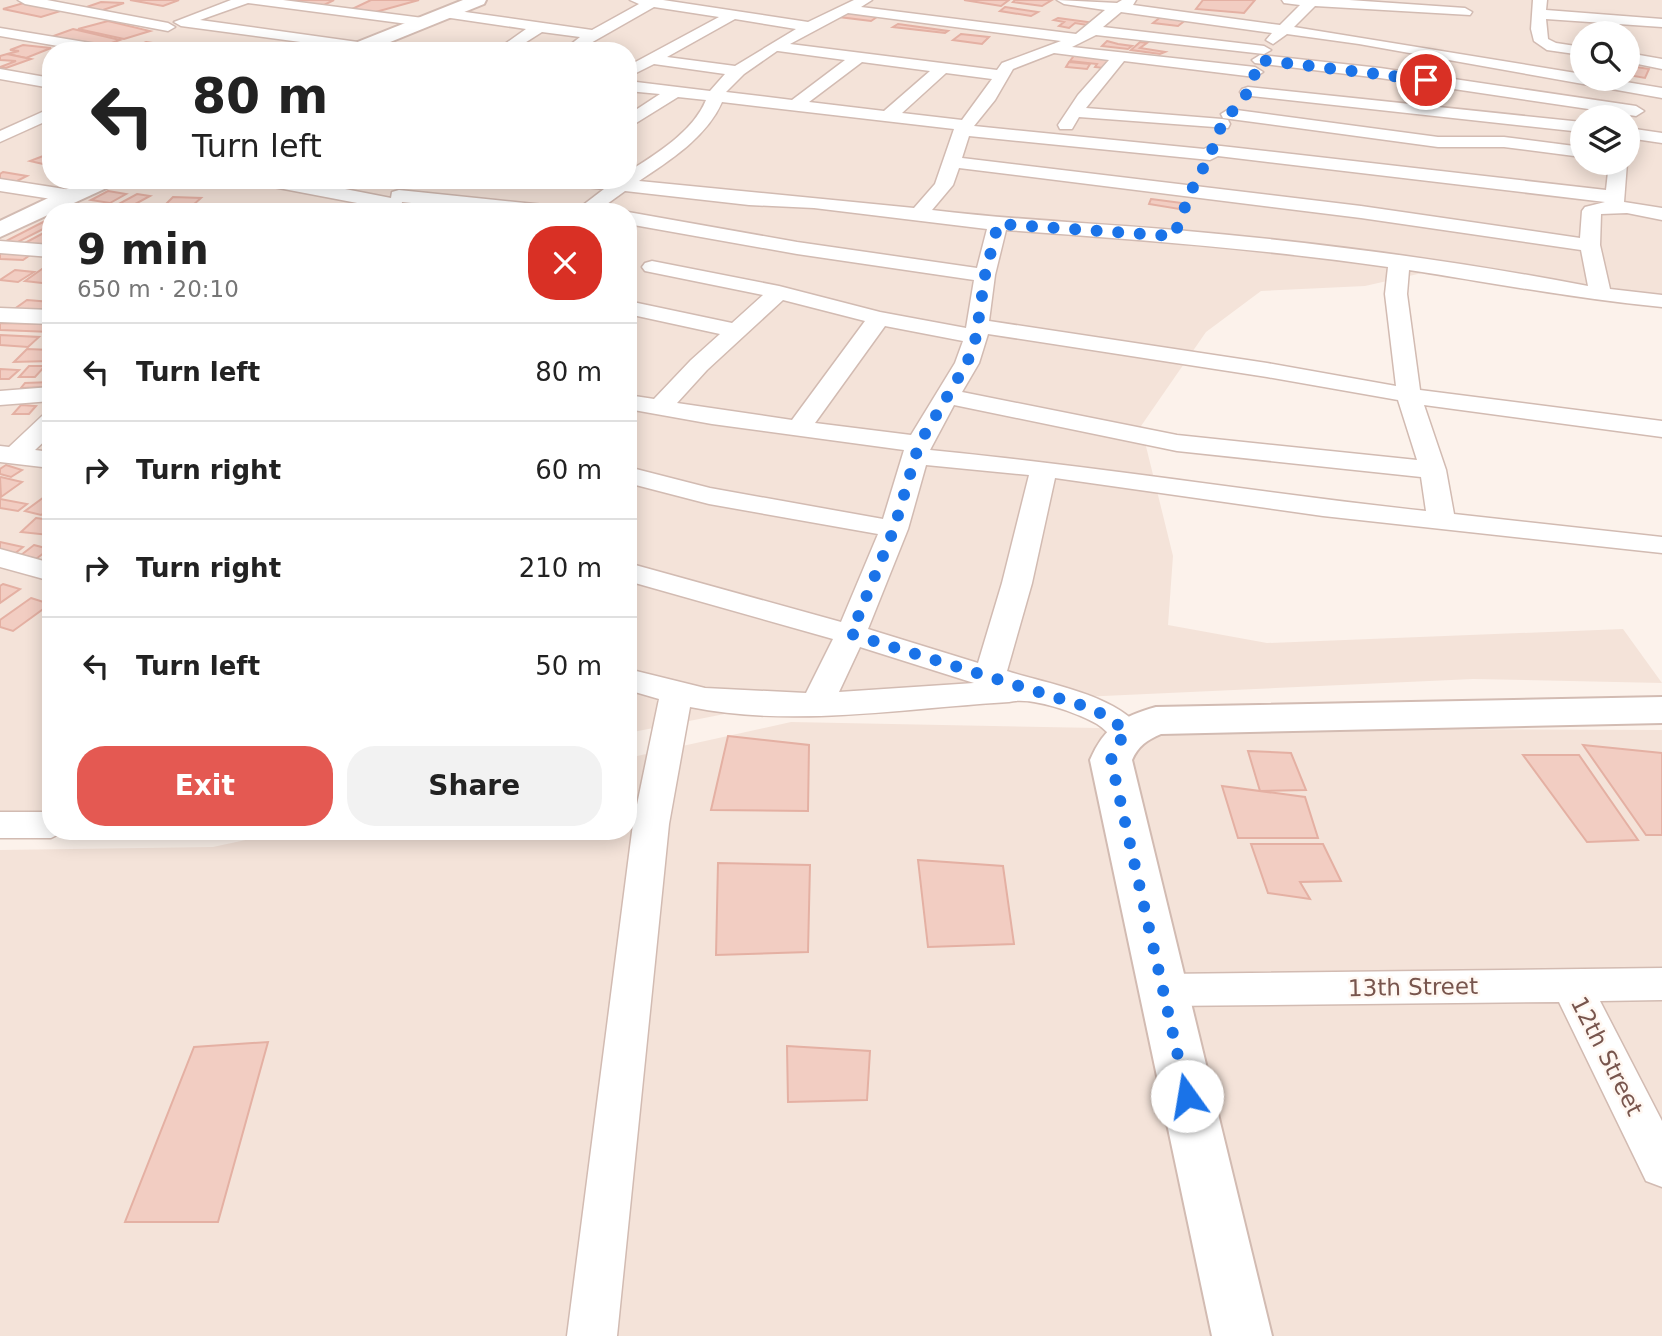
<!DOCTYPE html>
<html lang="en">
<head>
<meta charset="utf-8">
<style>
  body { margin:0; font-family:"DejaVu Sans",sans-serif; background:#f2f2f2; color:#222; height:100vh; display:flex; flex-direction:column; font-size:26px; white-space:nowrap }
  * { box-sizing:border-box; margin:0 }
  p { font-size:23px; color:#767676 }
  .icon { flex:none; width:38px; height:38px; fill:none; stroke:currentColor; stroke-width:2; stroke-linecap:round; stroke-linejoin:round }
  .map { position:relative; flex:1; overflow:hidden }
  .side { position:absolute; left:42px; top:203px; width:595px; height:637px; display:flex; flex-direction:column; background:#fff; border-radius:28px; box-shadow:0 4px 18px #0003 }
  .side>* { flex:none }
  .guide { position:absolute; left:42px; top:42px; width:595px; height:147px; border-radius:28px; box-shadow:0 4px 18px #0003; background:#fff; color:#222; overflow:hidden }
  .tools { position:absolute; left:1570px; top:21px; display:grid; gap:14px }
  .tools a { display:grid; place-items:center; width:70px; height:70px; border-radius:50%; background:#fff; box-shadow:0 4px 18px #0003; font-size:35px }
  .pin { position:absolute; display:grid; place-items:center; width:60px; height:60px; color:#fff; margin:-30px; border:4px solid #fff; border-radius:50%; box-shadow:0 2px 7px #0007 }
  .me { position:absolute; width:77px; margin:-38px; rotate:347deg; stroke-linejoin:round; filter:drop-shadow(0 0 5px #0008) }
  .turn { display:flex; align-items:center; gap:24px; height:147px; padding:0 35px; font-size:32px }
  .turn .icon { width:91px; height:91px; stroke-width:2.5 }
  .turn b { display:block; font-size:49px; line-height:60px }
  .round { display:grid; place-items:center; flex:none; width:74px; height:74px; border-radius:28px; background:#f2f2f2 }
  .overview { display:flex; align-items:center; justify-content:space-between; height:119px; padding:0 35px }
  h1 { font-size:42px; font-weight:600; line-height:52px }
  .cta { display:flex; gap:14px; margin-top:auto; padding:14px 35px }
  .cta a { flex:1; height:80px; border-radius:28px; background:#e45952; color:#fff; font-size:28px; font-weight:600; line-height:80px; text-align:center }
  .cta a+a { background:#f2f2f2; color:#222 }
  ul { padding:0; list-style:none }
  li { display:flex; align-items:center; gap:21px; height:98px; padding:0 35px; border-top:2px solid #e0e0e0 }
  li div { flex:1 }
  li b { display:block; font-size:26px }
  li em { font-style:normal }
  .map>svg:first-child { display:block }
  .residential { fill:#f4e3d9; fill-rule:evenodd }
  .building { fill:#f2cdc2; stroke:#e4b0a3; stroke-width:2 }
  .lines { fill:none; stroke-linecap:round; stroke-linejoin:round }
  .minor-casing { stroke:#d2bbb2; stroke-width:3 }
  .tertiary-casing { stroke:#d2bbb2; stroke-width:4 }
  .minor { fill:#fff; fill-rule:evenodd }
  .tertiary { fill:#fff; fill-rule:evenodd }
  .route { stroke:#1a73e8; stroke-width:12; stroke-dasharray:0 21.6 }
  .labels { text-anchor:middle; stroke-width:5; stroke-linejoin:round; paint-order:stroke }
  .near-street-label { font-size:23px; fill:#78554d; stroke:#fff7f1 }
</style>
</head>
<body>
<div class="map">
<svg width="1662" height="1336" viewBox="0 0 1662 1336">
  <rect width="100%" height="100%" fill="#fcf2eb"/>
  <!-- residential -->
  <g class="residential">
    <path d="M0 0H1662V303L1431 271 1365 286 1261 291 1206 332 1141 426 1173 556 1168 625 1267 643 1623 629 1662 683 1473 679 930 704H775L628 733V212H51V829L0 828ZM1582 33H1628V79H1582ZM51 51H628V180H51ZM1582 117H1628V163H1582Z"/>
    <polygon points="791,722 1098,728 1662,730 1662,1336 0,1336 0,850 213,847 287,831 628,831 628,758"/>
  </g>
  <!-- building -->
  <g class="building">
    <polygon points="130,0 179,0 163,6"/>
    <polygon points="278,0 334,0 320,7"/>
    <polygon points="371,0 419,0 372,13 350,10"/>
    <polygon points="964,0 1009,0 1001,6"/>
    <polygon points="1015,0 1052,0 1042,6 1013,2"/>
    <polygon points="1203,0 1255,0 1244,13 1196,9"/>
    <polygon points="27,2 64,10 41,17 3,9"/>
    <polygon points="101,2 124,3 100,11 81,9"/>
    <polygon points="1005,7 1038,12 1031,16 1000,11"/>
    <polygon points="849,11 880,15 871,21 839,17"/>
    <polygon points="1162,16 1187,19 1178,26 1153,23"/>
    <polygon points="1058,18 1095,23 1093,26 1075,23 1069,28 1059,26 1064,22 1054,20"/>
    <polygon points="108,21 150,31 124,39 78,29"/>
    <polygon points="898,24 948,31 945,33 893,27"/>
    <polygon points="73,29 120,40 103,46 48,38"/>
    <polygon points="961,34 989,37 982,44 953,40"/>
    <polygon points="1107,41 1118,44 1132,46 1128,49 1102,46"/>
    <polygon points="146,42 194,49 128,50"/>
    <polygon points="1140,42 1147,43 1140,48 1165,52 1160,54 1131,50"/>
    <polygon points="23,45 51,48 26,58 7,54 19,51 10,50"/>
    <polygon points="1076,53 1112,58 1103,68 1095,67 1097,64 1070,61"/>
    <polygon points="7,54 26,58 31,59 6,68 0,67 16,61 0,60 0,56"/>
    <polygon points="1069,62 1090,64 1087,69 1066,67"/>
    <polygon points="1630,66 1649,69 1645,78 1628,75 1628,67"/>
    <polygon points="51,153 51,163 47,165 30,161"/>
    <polygon points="3,172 27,176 13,183 0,181 0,174"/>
    <polygon points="108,191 126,194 110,203 91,200"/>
    <polygon points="137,194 150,196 128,208 115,206"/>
    <polygon points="173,197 201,198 192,206 164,206"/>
    <polygon points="1151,199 1182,203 1179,209 1149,204"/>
    <polygon points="49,219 51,225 12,245 2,243"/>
    <polygon points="51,229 51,250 21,245"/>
    <polygon points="0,253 30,255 23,260 0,259"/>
    <polygon points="42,269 51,270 51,276 42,283 25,281"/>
    <polygon points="15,270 34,272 18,282 0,280"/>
    <polygon points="27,300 51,302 51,313 13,310"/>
    <polygon points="0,323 51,324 51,332 0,330"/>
    <polygon points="0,335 39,337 28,347 0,345"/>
    <polygon points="27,349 51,350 51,361 14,362"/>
    <polygon points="29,366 45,366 35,377 19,377"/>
    <polygon points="0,369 19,370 9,379 0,379"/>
    <polygon points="51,382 49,387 21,388 25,383"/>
    <polygon points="21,405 36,406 29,414 13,414"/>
    <polygon points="6,465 22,470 11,477 0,474 0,469"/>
    <polygon points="0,478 1,477 22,482 1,497"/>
    <polygon points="51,492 51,508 41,515 25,511"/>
    <polygon points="0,499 27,504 18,511 0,508"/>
    <polygon points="36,518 51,520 49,535 21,532"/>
    <polygon points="0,542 23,547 13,555 0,552"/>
    <polygon points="34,545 49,549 36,559 21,555"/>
    <polygon points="3,584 20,589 0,603 0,586"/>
    <polygon points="31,598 50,604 13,631 0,627 0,620"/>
    <polygon points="728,736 809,745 808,811 711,810"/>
    <polygon points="1583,745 1662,753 1662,835 1646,835"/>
    <polygon points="1248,751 1291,753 1306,790 1260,791"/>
    <polygon points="1523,755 1579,755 1638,840 1587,842"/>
    <polygon points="1222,786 1305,797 1318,838 1238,838"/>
    <polygon points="1251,844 1323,844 1341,881 1300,882 1310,899 1268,893"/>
    <polygon points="918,860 1003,866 1014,944 928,947"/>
    <polygon points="718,863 810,865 808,952 716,955"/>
    <polygon points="268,1042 218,1222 125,1222 194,1047"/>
    <polygon points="787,1046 870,1051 867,1100 788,1102"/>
  </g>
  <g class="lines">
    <defs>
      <g id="minor">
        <polygon points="18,0 47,0 168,23 175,27 168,31 25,4"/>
        <polygon points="231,0 283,0 423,18 430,22 423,26 248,3 200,20 365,43 367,46 360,50 181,26 174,22"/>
        <path d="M630 0H663L808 22 854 0H872L861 7 1076 34 1105 10 1064 4 1057 0 1117 3 1122 0H1136L1133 5 1280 25 1300 5 1284 3 1282 0H1349L1465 8 1472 12 1470 15 1315 6 1294 27 1582 74V79H1608L1662 88V98L1359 44 1287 34 1273 44 1266 40 1272 33 1121 12 1103 27 1264 46 1271 50 1264 54 1096 35 1072 47 1255 67 1263 72 1255 77 1124 61 1086 108 1222 119 1228 120 1230 124 1228 128 1079 117 1072 129H1060L1058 125 1078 95 1109 60 1054 53 1013 69 995 100 974 126 1204 149 1212 145 1606 190 1609 163H1627L1624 202 1662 208V220L1627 213 1601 214 1600 245 1610 289 1662 295V307C1577 299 1493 283 1409 270L1407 294 1420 390 1662 421V437L1424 405 1446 470 1454 514 1662 537V553L1323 516 1055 478 1032 583 1007 671C1047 684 1120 695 1144 733L1139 741C1114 748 1114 735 1097 724 1076 712 1030 696 1009 702 905 708 793 728 690 707L669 824 617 1336H567L633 824 659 699 628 690V669L705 688 806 693 833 639 628 581V563L841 622 878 534 709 504 628 483V467L710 488 883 519 904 450 712 424 628 409V395L654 399 691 360 720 334 628 314V301L732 323 763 295 645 271 642 267 645 263 652 261 779 286 880 312 966 328 974 280 797 254 628 224V212L797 242 977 268 987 229 814 208 749 205 625 191 596 212H574L604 189 577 186 568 180H628V172C656 154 693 132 706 100L678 97 628 128V115L660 94 628 91V81L710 91 725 74 654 64 628 77V66L719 17 654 7 582 48 577 49 570 45 580 37 542 32 512 51H495L526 29 444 17 437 13 444 9 592 30 639 4ZM848 13 1061 41 1002 63 997 70 790 44ZM735 19 796 29 735 66 667 57ZM777 51H778L845 60 792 100 726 92 744 74ZM862 62 930 71 884 111 809 102ZM946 73 992 79 962 120 902 113ZM722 102 954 129 935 184 914 208 639 181C669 161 707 137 722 102ZM969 136 1210 160 1218 156 1605 202 1585 207 1582 211 1580 238 1361 206 962 158ZM959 168 1361 218 1581 250 1588 286C1452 260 1314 242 1176 230 1095 223 1014 220 932 210L953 185ZM1006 230C1134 239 1261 249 1388 267L1385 294 1396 386 1267 363 989 321 995 275ZM783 300 865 321 792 420 677 403 707 370ZM885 326 963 341 955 363 911 435 815 423ZM988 334 1267 377 1398 400 1417 460 1177 435 962 392 979 363ZM954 405 1177 451 1421 477 1426 511C1260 493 1096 466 930 450ZM926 465 1029 475 1002 583 978 663 868 629 908 529ZM860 647 974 683 839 692Z"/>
        <polygon points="1533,0 1547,0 1546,10 1662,19 1662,27 1546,19 1548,39 1556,43 1582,47 1582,55 1547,50 1534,41 1531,29"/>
        <polygon points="0,28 115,47 122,51 87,51 0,36"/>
        <polygon points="1628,53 1662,59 1662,69 1628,62"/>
        <polygon points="1260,55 1380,68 1636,106 1644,111 1636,116 1380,78 1255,63 1252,60"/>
        <polygon points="0,69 51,78 51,88 0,79"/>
        <polygon points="1248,87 1582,122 1582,132 1242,95 1240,92 1242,89"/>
        <polygon points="51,108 51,119 0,142 0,131"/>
        <polygon points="1229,109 1438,137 1504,137 1582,147 1582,157 1504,147 1438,147 1223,118 1221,114"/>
        <polygon points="1628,128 1662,133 1662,143 1628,138"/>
        <polygon points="0,179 71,190 80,196 71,202 0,191"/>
        <polygon points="259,180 299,180 391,198 392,192 399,190 554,206 563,212 496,212 402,202 401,208 394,210 268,186"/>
        <polygon points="0,241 51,245 51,257 0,253"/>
        <polygon points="0,308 51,310 51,324 0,322"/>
        <polygon points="51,387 51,401 0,405 0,391"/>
        <polygon points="51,414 51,435 35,450 51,452 51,468 0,462 0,446 9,447 42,416"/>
        <polygon points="0,549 51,563 51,581 0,567"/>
        <polygon points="0,812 51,812 51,831 65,831 51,838 0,838"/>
        <polygon points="1662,968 1662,1000 1600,1001 1662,1121 1662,1187 1646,1181 1559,1002 1163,1006 1149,1002 1143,990 1149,978 1163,974"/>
      </g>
      <g id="tertiary">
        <polygon points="463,0 486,0 484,4 368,51 342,51 345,47"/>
        <polygon points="86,180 116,180 113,185 0,237 0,221"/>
        <path d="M1662 697V723L1161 734C1147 740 1138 746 1132 760L1272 1336H1212L1090 760C1105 726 1121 717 1156 707Z"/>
      </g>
    </defs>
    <!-- minor casing -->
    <use href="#minor" class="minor-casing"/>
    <!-- tertiary casing -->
    <use href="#tertiary" class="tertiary-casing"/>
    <!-- minor -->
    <use href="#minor" class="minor"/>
    <!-- tertiary -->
    <use href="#tertiary" class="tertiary"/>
  </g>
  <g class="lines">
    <!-- route -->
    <polyline class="route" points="1187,1096 1111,760 1117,744 1127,733 1109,717 1084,706 851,634 894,529 919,444 967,363 976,337 985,275 998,224 1174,236 1191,191 1210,155 1222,124 1248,92 1260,60 1426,80"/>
  </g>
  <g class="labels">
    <!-- near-street labels -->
    <g class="near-street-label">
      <text transform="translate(1413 987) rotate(-1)" y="8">13th Street</text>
      <text transform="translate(1607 1056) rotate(63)" y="8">12th Street</text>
    </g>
  </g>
</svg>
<div class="tools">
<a><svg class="icon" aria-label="search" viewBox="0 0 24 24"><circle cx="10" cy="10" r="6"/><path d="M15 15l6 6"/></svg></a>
<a><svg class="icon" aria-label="layers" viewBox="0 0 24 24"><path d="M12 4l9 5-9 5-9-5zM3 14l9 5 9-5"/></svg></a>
</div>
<div class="pin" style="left:1426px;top:80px;background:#d93025"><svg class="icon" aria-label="arrive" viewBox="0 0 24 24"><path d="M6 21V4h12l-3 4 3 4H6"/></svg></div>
<svg class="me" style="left:1187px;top:1096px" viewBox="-20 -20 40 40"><circle r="19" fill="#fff"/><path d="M0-13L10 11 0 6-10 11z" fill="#1a73e8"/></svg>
<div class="guide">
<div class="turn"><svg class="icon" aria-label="left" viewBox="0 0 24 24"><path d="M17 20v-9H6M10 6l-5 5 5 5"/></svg><div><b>80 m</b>Turn left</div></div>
</div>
<section class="side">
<div class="overview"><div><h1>9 min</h1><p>650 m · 20:10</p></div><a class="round" style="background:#d93025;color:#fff"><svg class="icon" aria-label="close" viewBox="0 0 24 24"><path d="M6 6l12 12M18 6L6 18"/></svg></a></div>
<ul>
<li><svg class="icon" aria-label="left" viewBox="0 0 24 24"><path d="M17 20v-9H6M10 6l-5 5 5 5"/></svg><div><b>Turn left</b></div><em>80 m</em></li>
<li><svg class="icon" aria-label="right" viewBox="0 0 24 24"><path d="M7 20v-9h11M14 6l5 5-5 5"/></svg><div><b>Turn right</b></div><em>60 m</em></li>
<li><svg class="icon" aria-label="right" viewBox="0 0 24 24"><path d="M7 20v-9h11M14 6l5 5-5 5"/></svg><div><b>Turn right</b></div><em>210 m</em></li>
<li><svg class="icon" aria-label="left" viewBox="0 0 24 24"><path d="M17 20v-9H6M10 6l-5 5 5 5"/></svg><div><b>Turn left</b></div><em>50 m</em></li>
</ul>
<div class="cta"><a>Exit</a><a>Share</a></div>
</section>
</div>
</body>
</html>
